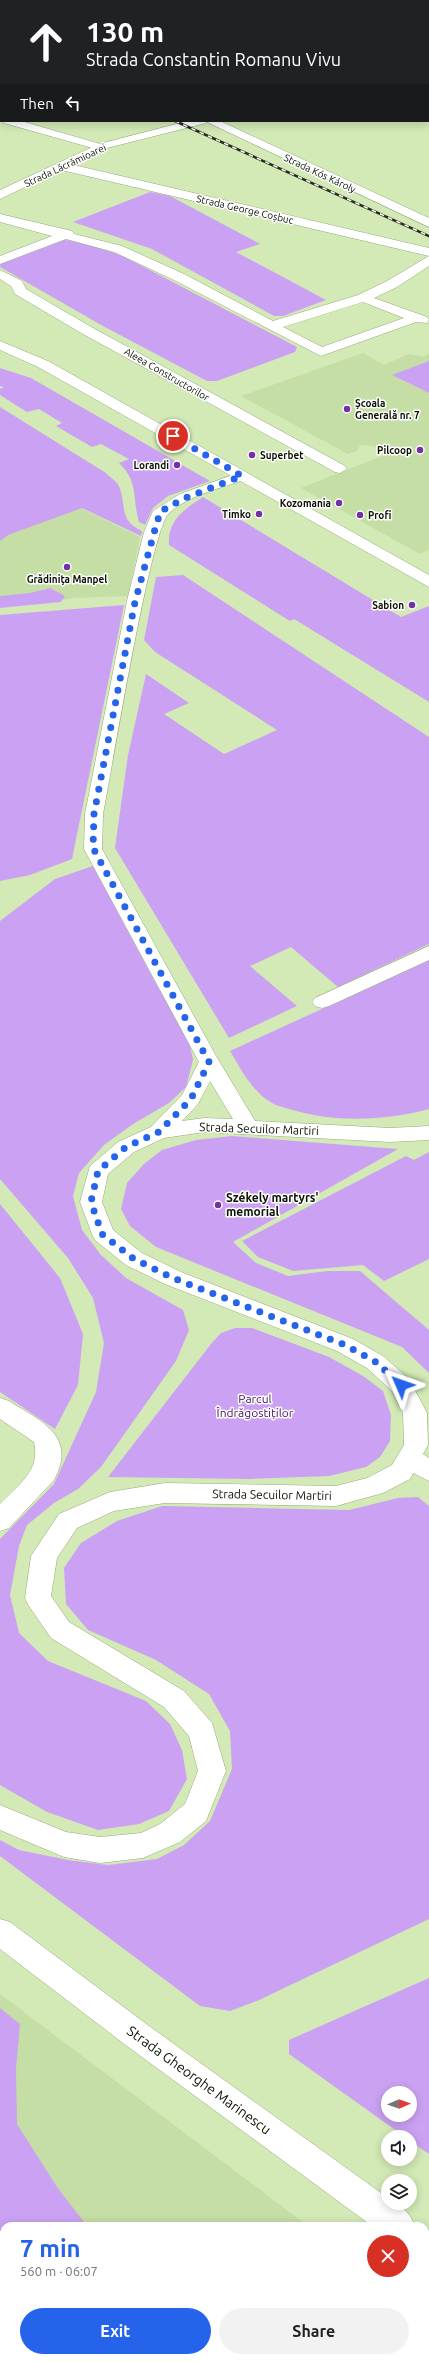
<!DOCTYPE html>
<html lang="en">
<head>
<meta charset="utf-8">
<style>
  body { margin:0; font-family:Ubuntu,sans-serif; background:#f2f2f2; color:#202124; height:100vh; display:flex; flex-direction:column; font-size:15px; white-space:nowrap }
  * { box-sizing:border-box; margin:0 }
  p { font-size:13px; color:#757577 }
  .icon { flex:none; width:22px; height:22px; fill:none; stroke:currentColor; stroke-width:2; stroke-linecap:round; stroke-linejoin:round }
  .map { position:relative; flex:1; overflow:hidden }
  .side { position:absolute; left:0px; top:2222px; width:429px; height:140px; display:flex; flex-direction:column; background:#fff; border-radius:12px 12px 0 0; box-shadow:0 2px 10px #0003 }
  .side>* { flex:none }
  .guide { position:absolute; left:0px; top:0px; width:429px; height:122px; box-shadow:0 2px 10px #0003; background:#202124; color:#fff; overflow:hidden }
  .needle { width:26px; rotate:88deg }
  .controls { position:absolute; left:381px; top:2086px; display:grid; gap:8px }
  .controls a { display:grid; place-items:center; width:36px; height:36px; border-radius:50%; background:#fff; box-shadow:0 2px 10px #0003; font-size:20px }
  .pin { position:absolute; display:grid; place-items:center; width:34px; height:34px; color:#fff; margin:-17px; border:2px solid #fff; border-radius:50%; box-shadow:0 1px 4px #0007 }
  .me { position:absolute; width:44px; margin:-22px; rotate:313deg; stroke-linejoin:round; filter:drop-shadow(0 0 3px #0008) }
  .turn { display:flex; align-items:center; gap:14px; height:84px; padding:0 20px; font-size:18px }
  .turn .icon { width:52px; height:52px; stroke-width:2.5 }
  .turn b { display:block; font-size:28px; line-height:34px }
  .then { display:flex; align-items:center; height:38px; padding:0 20px; background:#0003; gap:8px; font-size:15px }
  .round { display:grid; place-items:center; flex:none; width:42px; height:42px; border-radius:21px; background:#f2f2f2 }
  .headline { display:flex; align-items:center; justify-content:space-between; height:68px; padding:0 20px }
  h1 { font-size:24px; font-weight:700; line-height:30px; color:#2563eb }
  .action { display:flex; gap:8px; margin-top:auto; padding:8px 20px }
  .action a { flex:1; height:46px; border-radius:24px; background:#2563eb; color:#fff; font-size:16px; font-weight:700; line-height:46px; text-align:center }
  .action a+a { background:#f2f2f2; color:#202124 }
  .map>svg:first-child { display:block }
  .built { fill:#c5dea5 }
  .green { fill:#cba2f3; fill-rule:evenodd }
  .lines { fill:none; stroke-linecap:round; stroke-linejoin:round }
  .minor-casing { stroke:#96ab7a; stroke-width:1 }
  .tertiary-casing { stroke:#96ab7a; stroke-width:1 }
  .secondary-casing { stroke:#96ab7a; stroke-width:1 }
  .primary-casing { stroke:#96ab7a; stroke-width:1 }
  .minor { fill:#fff; fill-rule:evenodd }
  .tertiary { fill:#fff; fill-rule:evenodd }
  .secondary { fill:#fff; fill-rule:evenodd }
  .primary { fill:#fff; fill-rule:evenodd }
  .rail-casing { stroke:#252e19; stroke-width:2.5 }
  .rail { stroke:#fff; stroke-width:1.5; stroke-dasharray:4.5; stroke-linecap:butt }
  .route { stroke:#2563eb; stroke-width:7; stroke-dasharray:0 12.6 }
  .poi-dot { fill:#7431a5; stroke:#fff; stroke-width:1.5 }
  .labels { text-anchor:middle; stroke-width:3; stroke-linejoin:round; paint-order:stroke }
  .far-street-label { font-size:10px; fill:#0b1202; stroke:#fff }
  .far-poi-label { font-size:10px; font-weight:bold; fill:#0b1202; stroke:#fff; text-anchor:end }
  .street-label { font-size:12px; fill:#0b1202; stroke:#fff }
  .poi-label { font-size:12px; font-weight:bold; fill:#0b1202; stroke:#fff; text-anchor:start }
  .park-label { font-size:12px; fill:#3f125e; stroke:#fff }
  .near-street-label { font-size:14px; fill:#0b1202; stroke:#fff }
</style>
</head>
<body>
<div class="map">
<svg width="429" height="2362" viewBox="0 0 429 2362">
  <rect width="100%" height="100%" fill="#d3e9b6"/>
  <!-- built -->
  <g class="built">
    <polygon points="363,353 384,365 409,354 424,357 429,353 429,550 420,554 301,488 387,454 373,446 360,445 357,451 348,454 241,396"/>
    <polygon points="62,499 140,537 128,596 75,598 0,607 0,522"/>
    <polygon points="0,1994 308,2226 4,2226 4,2358 425,2358 425,2315 429,2318 429,2362 0,2362"/>
  </g>
  <!-- green -->
  <g class="green">
    <polygon points="150,192 170,196 260,244 236,252 326,300 283,316 274,316 152,249 73,222"/>
    <polygon points="64,240 77,241 121,255 297,347 295,352 217,381 207,381 103,326 0,267 1,262"/>
    <polygon points="429,361 429,393 392,375"/>
    <path d="M0 368 31 378 210 481 168 496 153 508 145 525 139 522C132 498 139 482 119 463L129 459 101 444 92 447 56 426 62 423 39 409 27 412 0 395V389L4 387 0 386Z"/>
    <path d="M0 407 106 473C109 477 117 481 119 486 127 506 118 520 142 531L141 536 82 508 8 535 0 541Z"/>
    <path d="M203 497 401 617 429 606V702L294 619 290 621 169 545C167 520 185 509 203 497Z"/>
    <polygon points="183,575 429,737 429,944 338,987 291,947 250,966 297,1006 229,1038 115,848 128,755 146,674 189,703 164,714 224,754 277,730 155,652 144,640 156,577"/>
    <polygon points="50,588 65,596 61,602 0,608 0,596 30,593"/>
    <polygon points="124,605 72,859 30,875 0,881 0,615"/>
    <polygon points="93,866 154,980 189,1040 193,1060 186,1087 169,1103 133,1124 104,1145 79,1173 73,1196 82,1230 101,1255 126,1278 183,1310 189,1330 176,1361 101,1467 78,1489 54,1503 27,1525 19,1546 10,1595 19,1633 48,1661 146,1701 170,1724 182,1750 187,1779 169,1811 139,1824 98,1830 47,1812 0,1785 0,1539 54,1484 96,1392 104,1343 93,1298 68,1258 0,1179 0,921 55,879"/>
    <path d="M429 960V1109C384 1121 335 1123 289 1109 284 1107 277 1106 272 1103 252 1092 241 1069 230 1051Z"/>
    <polygon points="232,1136 398,1149 233,1242 256,1263 288,1276 327,1271 360,1271 429,1330 429,1373 402,1347 156,1247 130,1226 121,1209 127,1183 144,1164 162,1150 196,1140"/>
    <polygon points="429,1152 429,1259 384,1281 363,1265 293,1271 258,1257 242,1241 406,1156 414,1160"/>
    <polygon points="0,1204 60,1278 83,1334 78,1385 55,1429 0,1392"/>
    <polygon points="235,1328 252,1328 329,1357 363,1376 383,1391 391,1415 390,1441 380,1457 366,1467 329,1476 250,1479 108,1477 211,1344 221,1333"/>
    <polygon points="418,1497 429,1506 429,1919 257,2001 230,2011 200,2006 0,1856 0,1840 19,1850 68,1860 108,1865 157,1859 184,1845 210,1821 232,1769 230,1731 209,1694 156,1660 88,1630 66,1604 64,1568 81,1543 117,1521 162,1506 349,1510 398,1498"/>
    <path d="M429 1978V2154L410 2141V2137H405L289 2054V2040ZM388 2093H410V2115H388Z"/>
    <polygon points="0,2008 20,2024 16,2069 17,2124 57,2187 87,2226 4,2226 4,2358 325,2358 332,2362 0,2362"/>
  </g>
  <g class="lines">
    <defs>
      <g id="minor">
        <polygon points="104,0 118,0 119,1 105,1"/>
        <polygon points="316,0 330,0 331,1 317,1"/>
        <polygon points="0,9 1,9 0,16"/>
        <rect x="428" y="93" width="1" height="7"/>
        <polygon points="2,121 21,121 104,145 106,147 104,149 96,149 4,123"/>
        <polygon points="205,121 220,121 429,218 429,227"/>
        <polygon points="61,162 429,248 429,256 57,169 55,166"/>
        <path d="M0 214 72 231 74 234 122 246 184 274 273 321 358 295 387 281 429 256V266L397 287 374 298 427 317 429 320 427 323 416 322 321 356 174 280 114 252 66 239 0 264V256L52 236 0 222ZM363 302 404 318 322 347 283 327Z"/>
        <polygon points="0,270 22,281 26,289 93,328 345,466 347,469 340,473 335,472 83,334 15,294 11,286 0,279"/>
        <path d="M241 472 246 473 248 476 246 479C222 488 189 495 169 513 151 528 111 774 103 814L102 849 216 1056 255 1121 390 1128 429 1126V1140L390 1142 204 1132 164 1138 134 1152 108 1174 102 1202 113 1230 142 1253 181 1272 353 1339 383 1356 409 1379 427 1413 428 1445 423 1454 429 1458V1481L413 1473 410 1479 383 1493 336 1506 165 1503 114 1511 77 1528 57 1558 51 1596 69 1622 184 1691 212 1723 226 1771 206 1821 180 1842 143 1858 100 1863 64 1857 0 1830V1805L66 1832 100 1837 141 1833 160 1824 185 1804 198 1771 189 1736 164 1707 51 1638 29 1606 25 1598 31 1556 59 1514 110 1492 165 1483 336 1486 367 1478 392 1465 404 1445 403 1413 392 1391 367 1368 337 1351 165 1284 126 1265 95 1240 92 1234 80 1202 90 1166 118 1142 151 1127 182 1095 199 1062 84 849 85 814 127 601 144 532 153 511 180 494ZM210 1081 233 1119 204 1118 182 1121 198 1104Z"/>
        <polygon points="429,946 429,960 329,1006 322,1008 315,1006 312,1002 315,998"/>
        <path d="M0 1398 9 1401C40 1421 78 1435 54 1480L9 1528 0 1531V1504C18 1485 41 1471 34 1442L0 1419Z"/>
      </g>
      <polygon id="tertiary" points="188,121 208,121 206,123 107,148 0,199 0,190 99,144"/>
      <g id="secondary">
        <path d="M0 1919 10 1922 149 2026 388 2198V2203C402 2203 410 2214 415 2226H372L127 2046 0 1949Z"/>
        <polygon points="425,2229 429,2230 429,2264 425,2263"/>
      </g>
      <polygon id="primary" points="0,341 48,361 429,575 429,587 38,367 0,350"/>
    </defs>
    <!-- minor casing -->
    <use href="#minor" class="minor-casing"/>
    <!-- tertiary casing -->
    <use href="#tertiary" class="tertiary-casing"/>
    <!-- secondary casing -->
    <use href="#secondary" class="secondary-casing"/>
    <!-- primary casing -->
    <use href="#primary" class="primary-casing"/>
    <!-- minor -->
    <use href="#minor" class="minor"/>
    <!-- tertiary -->
    <use href="#tertiary" class="tertiary"/>
    <!-- secondary -->
    <use href="#secondary" class="secondary"/>
    <!-- primary -->
    <use href="#primary" class="primary"/>
    <defs>
      <polyline id="rail" points="175,121 429,236"/>
    </defs>
    <!-- rail casing -->
    <use href="#rail" class="rail-casing"/>
    <!-- rail -->
    <use href="#rail" class="rail"/>
  </g>
  <g class="lines">
    <!-- route -->
    <polyline class="route" points="173,436 242,476 185,498 161,511 157,522 135,602 94,814 93,848 209,1062 191,1099 159,1132 126,1147 98,1171 91,1202 102,1234 134,1259 173,1278 345,1345 376,1362 401,1385"/>
  </g>
  <!-- markers -->
  <g class="poi-dot">
    <circle cx="347" cy="409" r="4"/>
    <circle cx="420" cy="450" r="4"/>
    <circle cx="252" cy="455" r="4"/>
    <circle cx="177" cy="465" r="4"/>
    <circle cx="339" cy="503" r="4"/>
    <circle cx="259" cy="514" r="4"/>
    <circle cx="360" cy="515" r="4"/>
    <circle cx="67" cy="567" r="4"/>
    <circle cx="412" cy="605" r="4"/>
    <circle cx="218" cy="1205" r="4"/>
  </g>
  <g class="labels">
    <!-- far-street labels -->
    <g class="far-street-label">
      <text transform="translate(65 165) rotate(-25)" y="4">Strada Lăcrămioarei</text>
      <text transform="translate(320 173) rotate(25)" y="4">Strada Kós Károly</text>
      <text transform="translate(245 209) rotate(13)" y="4">Strada George Coșbuc</text>
      <text transform="translate(167 374) rotate(30)" y="4">Aleea Constructorilor</text>
    </g>
    <!-- far-poi labels -->
    <g class="far-poi-label">
      <text x="355" y="407" text-anchor="start">Școala<tspan x="355" dy="12">Generală nr. 7</tspan></text>
      <text x="412" y="454">Pilcoop</text>
      <text x="260" y="459" text-anchor="start">Superbet</text>
      <text x="169" y="469">Lorandi</text>
      <text x="331" y="507">Kozomania</text>
      <text x="251" y="518">Timko</text>
      <text x="368" y="519" text-anchor="start">Profi</text>
      <text x="67" y="583" text-anchor="middle">Grădinița Manpel</text>
      <text x="404" y="609">Sabion</text>
    </g>
    <!-- street labels -->
    <g class="street-label">
      <text transform="translate(259 1129) rotate(2)" y="4">Strada Secuilor Martiri</text>
      <text transform="translate(272 1495) rotate(1)" y="4">Strada Secuilor Martiri</text>
    </g>
    <!-- poi labels -->
    <g class="poi-label">
      <text x="226" y="1202">Székely martyrs'<tspan x="226" dy="14">memorial</tspan></text>
    </g>
    <!-- park labels -->
    <g class="park-label">
      <text x="255" y="1403">Parcul<tspan x="255" dy="14">Îndrăgostiților</tspan></text>
    </g>
    <!-- near-street labels -->
    <g class="near-street-label">
      <text transform="translate(199 2080) rotate(36)" y="5">Strada Gheorghe Marinescu</text>
    </g>
  </g>
</svg>
<div class="controls">
<a><svg class="needle" viewBox="-14 -14 28 28"><path d="M0-13l5 13h-10z" fill="#e53935"/><path d="M0 13l5-13h-10z" fill="#757577"/></svg></a>
<a><svg class="icon" aria-label="sound" viewBox="0 0 24 24"><path d="M4 9h4l5-4v14l-5-4H4zM17 9q2 3 0 6"/></svg></a>
<a><svg class="icon" aria-label="layers" viewBox="0 0 24 24"><path d="M12 4l9 5-9 5-9-5zM3 14l9 5 9-5"/></svg></a>
</div>
<div class="pin" style="left:173px;top:436px;background:#d93025"><svg class="icon" aria-label="arrive" viewBox="0 0 24 24"><path d="M6 21V4h12l-3 4 3 4H6"/></svg></div>
<svg class="me" style="left:401px;top:1385px" viewBox="-20 -20 40 40"><path d="M0-17L14 15 0 8-14 15z" fill="#2563eb" stroke="#fff" stroke-width="4"/></svg>
<div class="guide">
<div class="turn"><svg class="icon" aria-label="ahead" viewBox="0 0 24 24"><path d="M12 20V5M6 11l6-6 6 6"/></svg><div><b>130 m</b>Strada Constantin Romanu Vivu</div></div>
<div class="then">Then<svg class="icon" aria-label="left" viewBox="0 0 24 24"><path d="M17 20v-9H6M10 6l-5 5 5 5"/></svg></div>
</div>
<section class="side">
<div class="headline"><div><h1>7 min</h1><p>560 m · 06:07</p></div><a class="round" style="background:#d93025;color:#fff"><svg class="icon" aria-label="close" viewBox="0 0 24 24"><path d="M6 6l12 12M18 6L6 18"/></svg></a></div>
<div class="action"><a>Exit</a><a>Share</a></div>
</section>
</div>
</body>
</html>
